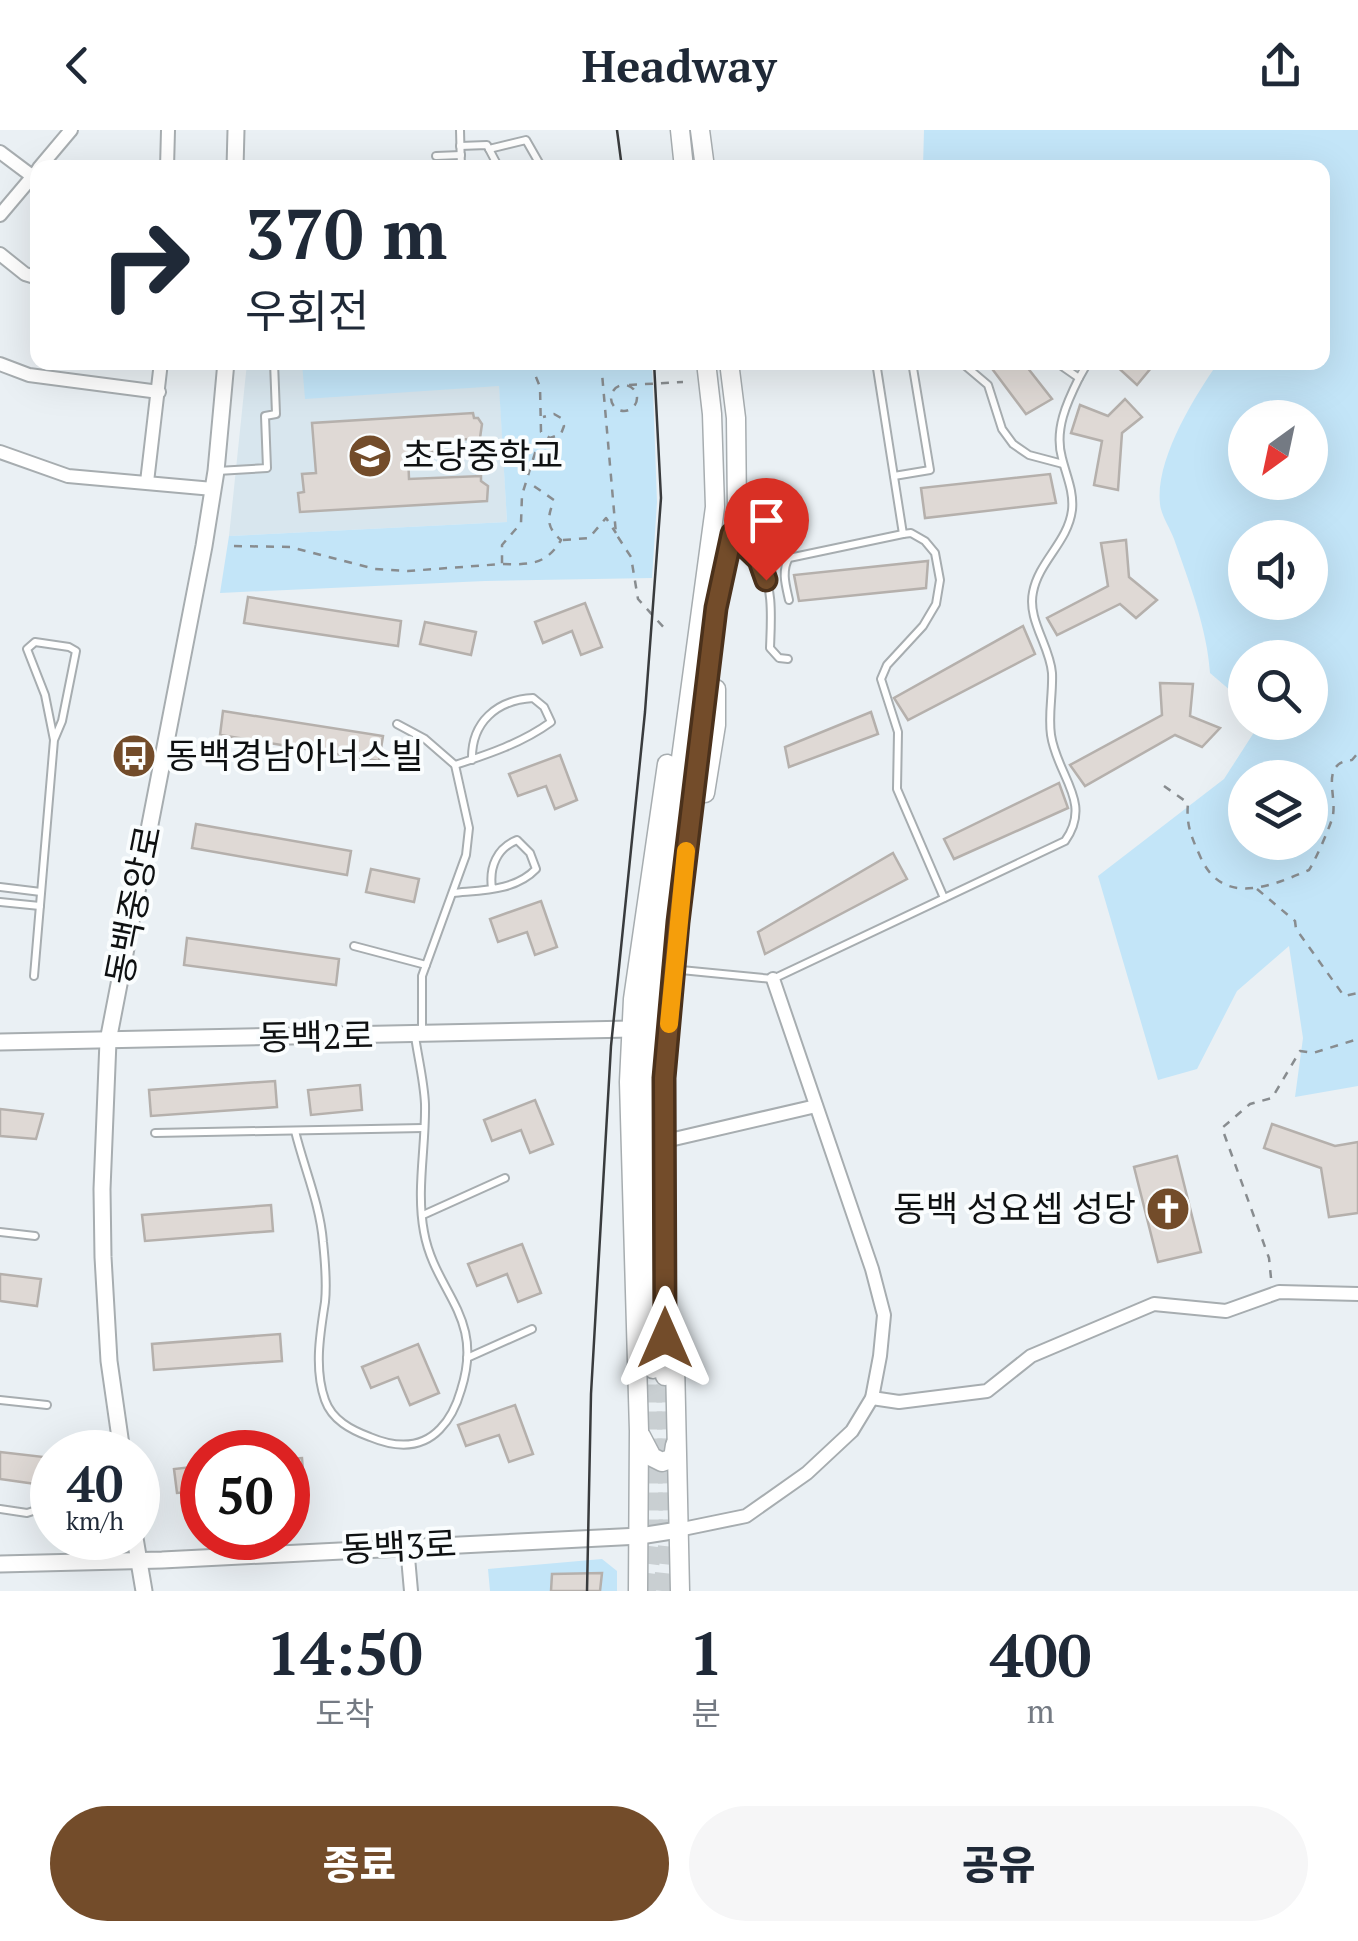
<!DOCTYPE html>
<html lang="ko">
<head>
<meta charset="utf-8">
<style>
  body { margin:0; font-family:"PT Serif","Noto Sans KR",serif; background:#f6f6f7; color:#1f2937; height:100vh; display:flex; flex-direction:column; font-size:38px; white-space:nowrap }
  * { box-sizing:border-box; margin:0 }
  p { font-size:32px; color:#747a83 }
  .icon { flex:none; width:55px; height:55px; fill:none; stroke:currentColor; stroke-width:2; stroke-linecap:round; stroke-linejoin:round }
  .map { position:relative; height:1461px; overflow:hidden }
  .side { display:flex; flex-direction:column; background:#fff; flex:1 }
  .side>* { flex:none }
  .top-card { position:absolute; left:30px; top:30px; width:1300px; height:210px; border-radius:20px; box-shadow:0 10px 40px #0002; background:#fff; color:#1f2937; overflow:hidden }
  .needle { width:65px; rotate:213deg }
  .fabs { position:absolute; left:1228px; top:270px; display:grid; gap:20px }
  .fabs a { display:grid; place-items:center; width:100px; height:100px; border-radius:50%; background:#fff; box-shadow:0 10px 40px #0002; font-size:50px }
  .speed { position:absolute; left:30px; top:1300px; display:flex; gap:20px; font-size:50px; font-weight:700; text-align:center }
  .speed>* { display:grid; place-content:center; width:130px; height:130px; border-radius:50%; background:#fff; box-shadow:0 10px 40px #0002; line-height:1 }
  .speed small { font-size:25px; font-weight:400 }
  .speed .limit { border:15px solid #d22; background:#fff; color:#111 }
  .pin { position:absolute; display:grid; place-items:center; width:85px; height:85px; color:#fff; margin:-102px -42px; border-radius:50% 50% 50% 0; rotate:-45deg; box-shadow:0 0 10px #0007 }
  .pin .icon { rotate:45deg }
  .me { position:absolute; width:110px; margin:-55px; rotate:0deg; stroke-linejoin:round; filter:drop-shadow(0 0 8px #0008) }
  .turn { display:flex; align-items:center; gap:35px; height:210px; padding:0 50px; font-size:45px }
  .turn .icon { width:130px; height:130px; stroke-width:2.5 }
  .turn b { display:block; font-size:70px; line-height:85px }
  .eta { display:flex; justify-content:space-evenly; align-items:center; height:170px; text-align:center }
  .eta b { font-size:60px; font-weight:800; line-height:70px }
  .primary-button { display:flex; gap:20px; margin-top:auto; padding:20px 50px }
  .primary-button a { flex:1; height:115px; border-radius:60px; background:#734c2a; color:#fff; font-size:40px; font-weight:800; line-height:115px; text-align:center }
  .primary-button a+a { background:#f6f6f7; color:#1f2937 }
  header { display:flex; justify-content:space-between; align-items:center; height:130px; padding:0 50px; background:#fff; font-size:45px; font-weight:800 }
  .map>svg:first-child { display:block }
  .built { fill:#d8e6ee }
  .green { fill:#c3e5f8; fill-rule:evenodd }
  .building { fill:#dfd9d5; stroke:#b5b0ac; stroke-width:2.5 }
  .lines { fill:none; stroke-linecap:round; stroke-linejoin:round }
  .secondary-tunnel { stroke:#c9cfd2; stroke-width:18; stroke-dasharray:18 9; stroke-linecap:butt }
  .service-casing { stroke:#a7adb0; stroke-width:10 }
  .minor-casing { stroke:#a7adb0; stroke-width:16 }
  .tertiary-casing { stroke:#a7adb0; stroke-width:19 }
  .secondary-casing { stroke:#a7adb0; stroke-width:21 }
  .path { stroke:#888c8f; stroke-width:2.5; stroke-dasharray:8 8; stroke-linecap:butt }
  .service { stroke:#fff; stroke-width:6 }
  .minor { stroke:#fff; stroke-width:12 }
  .tertiary { stroke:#fff; stroke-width:15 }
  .secondary { stroke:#fff; stroke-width:18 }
  .tram { stroke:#393b3d; stroke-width:2.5 }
  .route-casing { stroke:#4b311b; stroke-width:25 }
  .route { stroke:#734c2a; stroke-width:18 }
  .slow { stroke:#f59e0b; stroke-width:18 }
  .labels { text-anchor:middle; stroke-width:8; stroke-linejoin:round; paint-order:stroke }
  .poi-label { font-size:35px; fill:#0f1112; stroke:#fafdfe; text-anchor:start }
  .street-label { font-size:35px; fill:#0f1112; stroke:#fafdfe }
</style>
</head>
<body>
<header><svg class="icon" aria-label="back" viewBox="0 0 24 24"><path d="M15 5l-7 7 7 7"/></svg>Headway<svg class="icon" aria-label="share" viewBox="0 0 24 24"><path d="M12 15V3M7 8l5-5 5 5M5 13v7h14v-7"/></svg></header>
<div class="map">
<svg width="1358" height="1461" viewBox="0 0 1358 1461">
  <rect width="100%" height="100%" fill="#eaf0f4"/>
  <!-- built -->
  <polygon class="built" points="247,233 498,233 507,392 229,406"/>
  <!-- green -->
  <g class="green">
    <path d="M924 0H1358V956L1295 967 1303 908 1289 816 1237 861 1197 939 1158 950 1098 746 1224 649 1260 593 1310 592V528H1245V573L1210 543C1207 498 1189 452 1174 409 1170 398 1161 385 1160 374 1155 330 1194 267 1218 233L1322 232V38L923 37ZM1245 288H1310V352H1245ZM1245 408H1310V472H1245ZM1245 648H1310V712H1245Z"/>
    <polygon points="302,233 652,233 657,372 652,448 485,451 220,463 229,406 507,392 499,256 305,269"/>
    <polygon points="602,1429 617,1441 617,1461 490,1461 488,1439"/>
  </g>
  <!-- building -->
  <g class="building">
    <polygon points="987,232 1023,232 1052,269 1026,284"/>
    <polygon points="1112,232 1156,232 1137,255"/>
    <polygon points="1125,269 1142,287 1122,303 1118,360 1094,355 1102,311 1071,303 1080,275 1108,286"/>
    <polygon points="473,283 474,288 478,288 482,294 480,308 436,312 436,322 408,323 409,349 481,346 481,351 488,356 487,371 300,382 298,363 304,362 302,344 316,343 312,293"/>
    <polygon points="1050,344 1056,373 925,388 921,358"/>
    <polygon points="1126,410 1129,447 1157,470 1136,488 1120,474 1057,505 1047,488 1108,456 1101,413"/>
    <polygon points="928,431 926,458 799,471 794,445"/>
    <polygon points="248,467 401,491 398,516 244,493"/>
    <polygon points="585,473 602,517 581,525 572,501 543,513 535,492"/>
    <polygon points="425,492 476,502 471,525 420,514"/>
    <polygon points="1023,496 1035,524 908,590 894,568"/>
    <polygon points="1160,553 1193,554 1190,586 1220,598 1202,617 1175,605 1085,656 1070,635 1162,585"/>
    <polygon points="223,581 383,606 379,631 220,605"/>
    <polygon points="871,582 878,604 789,637 785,617"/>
    <polygon points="560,625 577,670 555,679 546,656 518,666 509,644"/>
    <polygon points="1059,653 1068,678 954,729 944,709"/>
    <polygon points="196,694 351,721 347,745 192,718"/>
    <polygon points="893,723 907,749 765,824 758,802"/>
    <polygon points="371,739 419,749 414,772 366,762"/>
    <polygon points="541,771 557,817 535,825 527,802 498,812 490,789"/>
    <polygon points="187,808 339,829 336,855 184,835"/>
    <polygon points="275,951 277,977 151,986 149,960"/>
    <polygon points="360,955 362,980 311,985 308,960"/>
    <polygon points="535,970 553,1014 530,1023 521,1000 492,1011 484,990"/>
    <polygon points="0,979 43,984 36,1009 0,1006"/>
    <polygon points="1272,994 1335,1016 1358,1012 1358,1083 1329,1087 1321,1038 1264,1018"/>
    <polygon points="1177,1026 1201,1122 1158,1132 1134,1037"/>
    <polygon points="271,1075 273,1101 145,1111 142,1085"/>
    <polygon points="522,1114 541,1163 518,1172 507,1144 477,1156 468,1134"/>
    <polygon points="0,1144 41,1149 37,1176 0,1171"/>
    <polygon points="280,1204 282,1231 154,1240 152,1214"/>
    <polygon points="418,1214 439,1263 410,1275 398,1247 371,1258 362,1237"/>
    <polygon points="515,1275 533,1324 509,1332 499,1305 466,1316 458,1295"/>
    <polygon points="0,1322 44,1327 43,1355 0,1349"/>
    <polygon points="302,1328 304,1353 288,1354 288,1329"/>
    <polygon points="202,1336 202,1361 177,1363 174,1339"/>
    <polygon points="602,1443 600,1461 551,1461 552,1444"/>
  </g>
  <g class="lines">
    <!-- secondary-tunnel -->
    <g class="secondary-tunnel">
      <polyline points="647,1461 654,1405 653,1239"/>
      <polyline points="662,1461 668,1407 665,1246"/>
    </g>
    <defs>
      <g id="service">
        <polyline points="460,0 461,38"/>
        <polyline points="460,16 487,15 489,19 526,10 542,38"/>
        <polyline points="489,19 499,38"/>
        <polyline points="436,26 461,25"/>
        <polyline points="876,232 903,404 911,403 925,411 935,423 940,450 936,474 923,496 887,535 881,549 898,602 897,659 944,768"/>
        <polyline points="962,233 988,255 1002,299 1013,314 1029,325 1063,334"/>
        <polyline points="1079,248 1088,232"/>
        <polyline points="217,341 267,338 265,286 276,284 274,232"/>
        <polyline points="894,346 930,340 912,232"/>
        <path d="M736 408C743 415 754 422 759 431 774 455 771 491 770 518L779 528 788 529"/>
        <path d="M789 470C786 456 781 441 789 428L903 404"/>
        <polyline points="397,594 425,609 455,635 469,698 466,725 422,846 422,903"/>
        <path d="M455 635C489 624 522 613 551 592L544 577 533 568C497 570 471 592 472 630"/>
        <polyline points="0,757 41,762"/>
        <path d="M453 763C482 760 515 761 536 739L530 723 517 710C497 718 489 737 492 758"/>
        <polyline points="0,772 40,776"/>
        <polyline points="354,816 426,835"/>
        <path d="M681 840 773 849 1065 711C1093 672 1057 646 1051 605 1048 584 1053 564 1052 543 1050 516 1027 490 1033 462 1039 431 1068 412 1072 380 1074 361 1066 345 1062 328 1054 300 1067 272 1079 248L1056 232"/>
        <polyline points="34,846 54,610 45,565 27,519 35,512 69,517 76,521 62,591 54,610"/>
        <path d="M295 1001C304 1038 320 1074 323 1112 325 1131 327 1153 325 1172 320 1204 314 1239 325 1270 332 1290 351 1300 370 1307 394 1317 420 1320 440 1299 451 1288 457 1274 461 1260 485 1186 435 1163 424 1102 416 1060 426 1016 425 974 424 951 418 928 415 906"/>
        <polyline points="155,1003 423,998"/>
        <polyline points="423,1085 505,1048"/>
        <polyline points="0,1102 35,1106"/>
        <polyline points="467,1228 532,1199"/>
        <polyline points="0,1270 47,1275"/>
        <polyline points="0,1379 27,1383 52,1375"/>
      </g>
      <g id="minor">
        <polyline points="0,22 36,49"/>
        <polyline points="39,38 71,0"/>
        <polyline points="167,38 168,0"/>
        <polyline points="0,85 38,40"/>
        <polyline points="0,124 25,144 38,148"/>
        <polyline points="0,234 29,245 159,262"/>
        <polyline points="0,322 68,346 213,359"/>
        <polyline points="147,352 161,232"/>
        <polyline points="674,1009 816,976"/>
        <polyline points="872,1268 899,1272 987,1261 1031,1226 1154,1174 1226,1181 1279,1162 1358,1164"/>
        <polyline points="678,1400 746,1386 807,1343 852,1301 872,1268 880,1226 884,1185 872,1139 773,849"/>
        <polyline points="407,1416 411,1461"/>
      </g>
      <g id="tertiary">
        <polyline points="235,38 236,0"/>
        <polyline points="0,912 632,899"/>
        <polyline points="122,1322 109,1231 103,1127 102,1059 108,911 204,416 216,341 226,232"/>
        <polyline points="135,1408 144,1461"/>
        <polyline points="0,1434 162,1430 640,1406 678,1400"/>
      </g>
      <g id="secondary">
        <polyline points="680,0 684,38"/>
        <polyline points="700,0 705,38"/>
        <polyline points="705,663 716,595 716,559"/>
        <polyline points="675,1232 680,1461"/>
        <polyline points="653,1239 644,947 653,835 715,377 712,284 706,232"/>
        <polyline points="665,1246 664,948 678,792 716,478 737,381 736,288 729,232"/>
        <polyline points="641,1306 652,1327 662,1332 673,1328 675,1315"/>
        <polyline points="638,1461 639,1301 629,952 633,869 667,634"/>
      </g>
    </defs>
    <!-- service casing -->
    <use href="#service" class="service-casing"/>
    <!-- minor casing -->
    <use href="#minor" class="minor-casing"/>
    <!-- tertiary casing -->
    <use href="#tertiary" class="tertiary-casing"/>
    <!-- secondary casing -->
    <use href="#secondary" class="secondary-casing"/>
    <!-- path -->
    <g class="path">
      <polyline points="530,232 540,257 541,302 550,308 561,304 564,296 561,288 554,284 543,287"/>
      <polyline points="601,232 616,404 631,427 638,469 666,500"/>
      <polyline points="629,255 683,252"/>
      <circle cx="624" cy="268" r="13"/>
      <polyline points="563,410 589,408 606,388 616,403"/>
      <polyline points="234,416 290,417 375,439 408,441 502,434 502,415 521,393 522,365 535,323 546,307"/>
      <path d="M503 434C531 435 547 434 561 410 546 397 547 388 554 370L528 352"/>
      <path d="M1164 656 1188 673C1186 695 1191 706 1200 726 1222 777 1269 757 1309 740 1315 731 1329 699 1332 689 1339 668 1318 633 1352 630L1358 623"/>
      <polyline points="1257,759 1295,791 1296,799 1344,866 1358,863"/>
      <polyline points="1271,1148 1269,1128 1222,998 1250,974 1272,968 1300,921 1313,923 1358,909"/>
    </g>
    <!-- service -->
    <use href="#service" class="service"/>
    <!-- minor -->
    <use href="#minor" class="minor"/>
    <!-- tertiary -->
    <use href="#tertiary" class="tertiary"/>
    <!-- secondary -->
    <use href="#secondary" class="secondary"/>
    <!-- tram -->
    <g class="tram">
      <polyline points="617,0 622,38"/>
      <polyline points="587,1461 591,1264 611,916 645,582 661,368 654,232"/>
    </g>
  </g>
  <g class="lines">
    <defs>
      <polyline id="route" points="665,1208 664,948 678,792 716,478 732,404 759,430 766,450"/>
    </defs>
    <!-- route casing -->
    <use href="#route" class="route-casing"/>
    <!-- route -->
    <use href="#route" class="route"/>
    <!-- slow -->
    <polyline class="slow" points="669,894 686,721"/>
  </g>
  <!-- icons -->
  <defs>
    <symbol id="school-disc" viewBox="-11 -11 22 22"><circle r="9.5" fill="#734c2a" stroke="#fafdfe"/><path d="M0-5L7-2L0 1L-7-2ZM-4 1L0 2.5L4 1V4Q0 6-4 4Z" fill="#fff"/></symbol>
    <symbol id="bus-disc" viewBox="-11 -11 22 22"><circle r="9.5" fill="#734c2a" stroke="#fafdfe"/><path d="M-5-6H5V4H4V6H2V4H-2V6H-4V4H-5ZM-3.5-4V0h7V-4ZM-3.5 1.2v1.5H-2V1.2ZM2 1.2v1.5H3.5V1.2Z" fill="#fff"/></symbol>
    <symbol id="church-disc" viewBox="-11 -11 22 22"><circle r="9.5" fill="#734c2a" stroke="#fafdfe"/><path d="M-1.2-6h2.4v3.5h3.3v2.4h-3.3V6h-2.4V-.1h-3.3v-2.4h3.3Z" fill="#fff"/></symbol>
  </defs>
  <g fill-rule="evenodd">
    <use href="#school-disc" x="345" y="301" width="50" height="50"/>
    <use href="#bus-disc" x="109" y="601" width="50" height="50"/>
    <use href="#church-disc" x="1143" y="1054" width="50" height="50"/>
  </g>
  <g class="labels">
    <!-- poi labels -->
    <g class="poi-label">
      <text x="402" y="338">초당중학교</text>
      <text x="166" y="638">동백경남아너스빌</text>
      <text x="1136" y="1091" text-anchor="end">동백 성요셉 성당</text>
    </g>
    <!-- street labels -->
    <g class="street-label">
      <text transform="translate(134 775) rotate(-79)" y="12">동백중앙로</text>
      <text transform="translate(316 907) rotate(-1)" y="12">동백2로</text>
      <text transform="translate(399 1417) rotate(-3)" y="12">동백3로</text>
    </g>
  </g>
</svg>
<div class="fabs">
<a><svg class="needle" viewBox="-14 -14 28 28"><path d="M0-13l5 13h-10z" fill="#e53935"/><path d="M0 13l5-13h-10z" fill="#747a83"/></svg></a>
<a><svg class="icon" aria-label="sound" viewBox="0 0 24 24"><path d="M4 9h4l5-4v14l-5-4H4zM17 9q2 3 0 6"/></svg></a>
<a><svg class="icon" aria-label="search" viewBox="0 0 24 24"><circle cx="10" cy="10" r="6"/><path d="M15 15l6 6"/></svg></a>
<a><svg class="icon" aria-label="layers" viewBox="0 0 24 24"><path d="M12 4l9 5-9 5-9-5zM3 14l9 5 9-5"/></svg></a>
</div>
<div class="speed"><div>40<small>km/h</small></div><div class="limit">50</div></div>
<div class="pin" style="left:766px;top:450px;background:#d93025"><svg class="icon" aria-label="arrive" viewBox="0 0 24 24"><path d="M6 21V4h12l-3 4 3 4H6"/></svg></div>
<svg class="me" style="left:665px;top:1208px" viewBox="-20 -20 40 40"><path d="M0-17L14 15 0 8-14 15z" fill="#734c2a" stroke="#fff" stroke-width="4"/></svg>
<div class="top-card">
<div class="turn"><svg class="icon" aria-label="right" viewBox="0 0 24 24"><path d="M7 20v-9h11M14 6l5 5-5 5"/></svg><div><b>370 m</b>우회전</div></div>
</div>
</div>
<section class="side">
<div class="eta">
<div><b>14:50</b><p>도착</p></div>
<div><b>1</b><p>분</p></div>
<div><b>400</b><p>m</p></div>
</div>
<div class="primary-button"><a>종료</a><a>공유</a></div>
</section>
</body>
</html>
